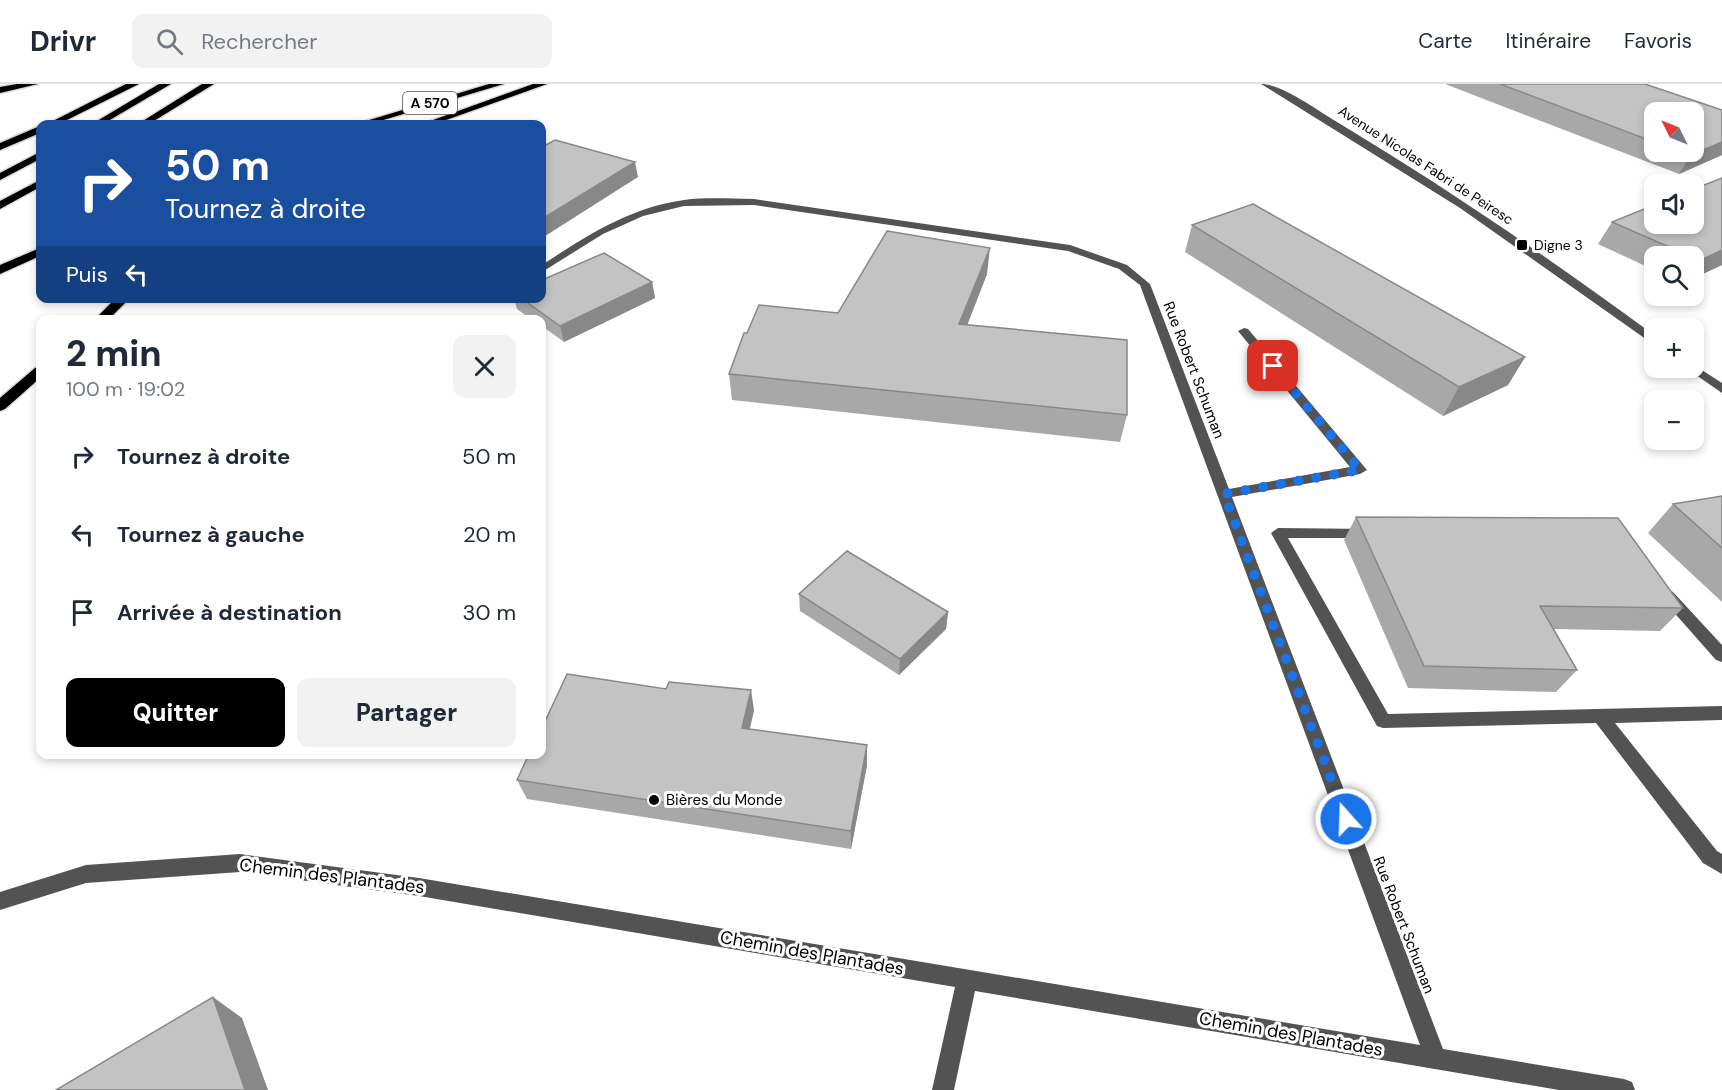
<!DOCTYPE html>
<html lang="fr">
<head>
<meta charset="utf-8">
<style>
  body { margin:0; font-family:"DM Sans",sans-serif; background:#f2f2f3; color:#1f2937; height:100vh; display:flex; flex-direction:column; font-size:22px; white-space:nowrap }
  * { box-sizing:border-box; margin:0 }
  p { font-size:20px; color:#747a83 }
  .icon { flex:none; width:33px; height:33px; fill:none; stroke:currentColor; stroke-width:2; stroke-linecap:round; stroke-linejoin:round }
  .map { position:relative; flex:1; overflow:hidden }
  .side { position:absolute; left:36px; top:231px; width:510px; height:444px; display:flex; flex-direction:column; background:#fff; border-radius:12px; box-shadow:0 3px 9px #0003 }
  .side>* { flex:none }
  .guide { position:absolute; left:36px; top:36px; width:510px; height:183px; border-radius:12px; box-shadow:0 3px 9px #0003; background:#1a4fa0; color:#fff; overflow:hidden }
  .needle { width:39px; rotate:313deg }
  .fabs { position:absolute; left:1644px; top:18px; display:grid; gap:12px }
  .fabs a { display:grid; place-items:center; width:60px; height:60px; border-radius:12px; background:#fff; box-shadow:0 3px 9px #0003; font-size:30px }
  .pin { position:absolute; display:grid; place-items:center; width:51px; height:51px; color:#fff; margin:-26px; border-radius:12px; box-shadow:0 3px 9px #0006 }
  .me { position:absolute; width:66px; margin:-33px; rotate:340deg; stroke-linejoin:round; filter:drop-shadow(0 0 4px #0008) }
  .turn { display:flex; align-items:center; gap:21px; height:126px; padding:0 30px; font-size:27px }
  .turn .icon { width:78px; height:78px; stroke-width:2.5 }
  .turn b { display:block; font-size:42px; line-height:51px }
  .then { display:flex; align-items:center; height:57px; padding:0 30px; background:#0003; gap:12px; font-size:22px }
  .round { display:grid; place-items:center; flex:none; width:63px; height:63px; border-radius:12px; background:#f2f2f3 }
  .summary { display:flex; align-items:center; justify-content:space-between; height:102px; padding:0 30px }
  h1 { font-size:36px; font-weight:800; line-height:45px }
  .action { display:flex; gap:12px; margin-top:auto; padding:12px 30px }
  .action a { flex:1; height:69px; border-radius:12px; background:#000; color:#fff; font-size:24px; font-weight:800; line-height:69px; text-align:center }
  .action a+a { background:#f2f2f3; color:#1f2937 }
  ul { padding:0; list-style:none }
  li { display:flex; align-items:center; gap:18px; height:78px; padding:0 30px }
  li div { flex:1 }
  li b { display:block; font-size:22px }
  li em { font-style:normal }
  header { display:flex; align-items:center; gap:36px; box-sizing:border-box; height:84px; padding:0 30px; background:#fff; border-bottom:2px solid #e0e1e3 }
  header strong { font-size:28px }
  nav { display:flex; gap:33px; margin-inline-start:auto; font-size:21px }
  .search { width:420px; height:54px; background:#f2f2f3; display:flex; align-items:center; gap:15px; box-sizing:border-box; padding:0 21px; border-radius:12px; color:#747a83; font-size:22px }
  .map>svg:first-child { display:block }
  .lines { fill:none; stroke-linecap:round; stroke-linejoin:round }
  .highway-casing { stroke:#dbdbdb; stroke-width:3 }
  .minor { fill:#535353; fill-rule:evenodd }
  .highway { fill:#000; fill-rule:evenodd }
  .wall { fill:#a8a8a8; fill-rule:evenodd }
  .shaded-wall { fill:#888 }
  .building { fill:#c3c3c3; stroke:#888; stroke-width:1.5 }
  .route { stroke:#1a73e8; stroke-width:10; stroke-dasharray:0 18 }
  .poi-dot { fill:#000; stroke:#fff; stroke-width:2 }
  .labels { text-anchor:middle; stroke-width:6; stroke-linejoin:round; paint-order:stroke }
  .shield { fill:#fff; stroke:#4c4c4c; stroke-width:1.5 }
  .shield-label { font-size:14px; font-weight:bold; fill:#000 }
  .far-street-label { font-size:14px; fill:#000; stroke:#fff }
  .far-poi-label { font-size:14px; fill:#000; stroke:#fff; text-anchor:start }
  .street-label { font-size:15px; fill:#000; stroke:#fff }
  .poi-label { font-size:15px; fill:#000; stroke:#fff; text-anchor:start }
  .near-street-label { font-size:18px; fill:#000; stroke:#fff }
</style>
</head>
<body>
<header>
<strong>Drivr</strong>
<div class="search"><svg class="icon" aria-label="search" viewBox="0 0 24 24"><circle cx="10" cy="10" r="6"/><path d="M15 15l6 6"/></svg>Rechercher</div>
<nav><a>Carte</a><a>Itinéraire</a><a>Favoris</a></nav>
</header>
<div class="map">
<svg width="1722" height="1006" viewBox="0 0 1722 1006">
  <rect width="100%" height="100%" fill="#fff"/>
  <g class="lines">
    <defs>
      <g id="highway">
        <polygon points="17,0 38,0 0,9 0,3"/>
        <polygon points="126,0 139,0 59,40 47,40"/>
        <polygon points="159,0 171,0 103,40 92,40"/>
        <polygon points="202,0 214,0 149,40 138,40"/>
        <polygon points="489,0 504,0 370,40 356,40"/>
        <polygon points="533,0 547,0 435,40 422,40"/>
        <polygon points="40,42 40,49 0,66 0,59"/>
        <polygon points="40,68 40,75 0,96 0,89"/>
        <polygon points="40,96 40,103 0,125 0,117"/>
        <polygon points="40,164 40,172 0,190 0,181"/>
        <polygon points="116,214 130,214 108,236 94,236"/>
        <polygon points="40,283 40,294 5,325 0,327 0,314 35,284"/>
      </g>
    </defs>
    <!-- highway casing -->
    <use href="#highway" class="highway-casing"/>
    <!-- minor -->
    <g class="minor">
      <path d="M1261 0C1282 0 1318 27 1337 38 1447 104 1552 176 1654 251V259L1650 258 1460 124Z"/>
      <path d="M754 115 1070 161 1127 181 1150 200 1229 405 1350 383 1238 247 1244 244 1248 245 1367 386 1360 390 1232 413 1443 965 1624 995 1632 998 1635 1006H1559L975 907 954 1006H932L955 903 419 812 240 788 86 799 0 826V808L86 781 240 770 419 794 1420 961 1140 201 1119 185 1068 167 754 121 684 122 643 132 603 150 542 188V181C586 152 631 123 684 116 707 113 731 115 754 115Z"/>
      <polygon points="1694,281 1722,299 1722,309 1686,284 1694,284"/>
      <polygon points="1278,444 1371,445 1373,449 1366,454 1288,454 1388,630 1722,622 1722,636 1615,639 1717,767 1722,770 1722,790 1703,779 1596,639 1383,644 1377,642 1271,449"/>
      <polygon points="1668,506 1673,508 1722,561 1722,578 1716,576 1663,516 1660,512 1663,508"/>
    </g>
    <!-- highway -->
    <use href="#highway" class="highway"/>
  </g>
  <!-- wall -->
  <g class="wall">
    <path d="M1445 0H1645L1722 26V71L1679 90ZM1654 28 1694 68H1654Z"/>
    <polygon points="1722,94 1722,181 1694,194 1694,172 1654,172 1654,186 1598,160 1612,138"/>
    <polygon points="1192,141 1525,273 1508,301 1443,332 1185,168"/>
    <polygon points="987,190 967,241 1127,331 1120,358 732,316 729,290 747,249 838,229"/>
    <polygon points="652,198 655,214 564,258 542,242 542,236 532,236 517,225 514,214 542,214"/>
    <polygon points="1722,412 1722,518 1648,449 1673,420"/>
    <polygon points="1356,433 1683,524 1660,547 1554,545 1577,586 1556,608 1408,604 1344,456"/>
    <polygon points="799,510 948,528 946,545 899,591 800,527"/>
    <polygon points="666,605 754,626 750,645 867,681 851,765 527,715 517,696"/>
  </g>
  <!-- shaded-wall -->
  <g class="shaded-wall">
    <polygon points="1722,58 1722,71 1679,90 1691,71"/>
    <polygon points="635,78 638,93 542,154 542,135"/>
    <polygon points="990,164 987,190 957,267 959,240"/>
    <polygon points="1722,166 1722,181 1694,194 1694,184 1699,177"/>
    <polygon points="652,198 655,214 564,258 560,242"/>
    <polygon points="1525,273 1508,301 1443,332 1459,303"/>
    <polygon points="948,528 946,545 899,591 900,575"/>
    <polygon points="751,606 754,626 745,663 742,644"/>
    <polygon points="867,661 867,681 851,765 851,747"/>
    <polygon points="213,913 242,934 268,1006 245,1006"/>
  </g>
  <!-- building -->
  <g class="building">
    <polygon points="1500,0 1645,0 1722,26 1722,58 1691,71 1681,68 1694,68 1694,28 1654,28 1654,58"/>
    <polygon points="555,56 635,78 542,135 542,63"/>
    <polygon points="1722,94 1722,166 1699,177 1694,174 1694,172 1690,172 1612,138 1654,121 1654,140 1694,140 1694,105"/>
    <polygon points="1253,120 1525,273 1459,303 1192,141"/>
    <polygon points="887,147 990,164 959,240 1127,256 1127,331 729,290 744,249 747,249 759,221 838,229"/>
    <polygon points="604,169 652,198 560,242 521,214 542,214 542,196"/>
    <polygon points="1722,412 1722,464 1673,420"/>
    <polygon points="1356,433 1618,434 1683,524 1540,522 1577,586 1424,582"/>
    <polygon points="847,467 948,528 900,575 799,510"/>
    <polygon points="567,590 666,605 669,598 751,606 742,644 867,661 851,747 517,696 529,670 542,670 542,644"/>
    <polygon points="213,913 245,1006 56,1006"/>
  </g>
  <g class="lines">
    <!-- route -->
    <polyline class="route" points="1273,282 1360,386 1224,410 1346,735"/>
  </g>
  <!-- markers -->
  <g class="poi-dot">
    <rect x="1516" y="155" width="12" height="12" rx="3"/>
    <circle cx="654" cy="716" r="6"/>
  </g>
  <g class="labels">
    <!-- shield labels -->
    <rect class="shield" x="403" y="8" width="54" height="22" rx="4.5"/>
    <g class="shield-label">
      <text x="430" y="24">A 570</text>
    </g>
    <!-- far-street labels -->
    <g class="far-street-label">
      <text transform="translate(1426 81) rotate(33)" y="5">Avenue Nicolas Fabri de Peiresc</text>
    </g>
    <!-- far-poi labels -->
    <g class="far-poi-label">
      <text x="1534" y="166">Digne 3</text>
    </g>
    <!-- street labels -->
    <g class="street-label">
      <text transform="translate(1194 286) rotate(69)" y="5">Rue Robert Schuman</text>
      <text transform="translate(1404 841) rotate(69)" y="5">Rue Robert Schuman</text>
    </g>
    <!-- poi labels -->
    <g class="poi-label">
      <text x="666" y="721">Bières du Monde</text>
    </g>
    <!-- near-street labels -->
    <g class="near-street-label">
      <text transform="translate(332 792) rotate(7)" y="6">Chemin des Plantades</text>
      <text transform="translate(812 869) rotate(10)" y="6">Chemin des Plantades</text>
      <text transform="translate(1291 950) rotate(10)" y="6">Chemin des Plantades</text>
    </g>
  </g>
</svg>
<div class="fabs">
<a><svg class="needle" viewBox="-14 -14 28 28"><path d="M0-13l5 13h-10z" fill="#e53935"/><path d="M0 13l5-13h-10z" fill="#747a83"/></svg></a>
<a><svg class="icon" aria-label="sound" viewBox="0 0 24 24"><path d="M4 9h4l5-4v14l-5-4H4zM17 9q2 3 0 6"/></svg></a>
<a><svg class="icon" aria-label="search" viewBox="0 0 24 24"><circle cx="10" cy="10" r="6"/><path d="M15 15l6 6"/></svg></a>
<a>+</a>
<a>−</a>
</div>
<div class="pin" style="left:1273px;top:282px;background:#d93025"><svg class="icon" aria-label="arrive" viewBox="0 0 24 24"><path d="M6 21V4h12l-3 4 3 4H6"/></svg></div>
<svg class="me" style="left:1346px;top:735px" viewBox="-20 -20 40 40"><circle r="17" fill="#1a73e8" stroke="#fff" stroke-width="3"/><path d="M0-11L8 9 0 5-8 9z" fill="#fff"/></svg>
<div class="guide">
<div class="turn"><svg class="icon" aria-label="right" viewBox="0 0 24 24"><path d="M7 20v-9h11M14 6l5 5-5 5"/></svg><div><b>50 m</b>Tournez à droite</div></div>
<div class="then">Puis<svg class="icon" aria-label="left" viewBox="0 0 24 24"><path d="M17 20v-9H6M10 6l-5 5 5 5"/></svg></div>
</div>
<section class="side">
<div class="summary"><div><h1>2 min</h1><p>100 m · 19:02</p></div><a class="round"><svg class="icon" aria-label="close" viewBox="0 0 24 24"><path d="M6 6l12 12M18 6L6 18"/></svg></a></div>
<ul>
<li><svg class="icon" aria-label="right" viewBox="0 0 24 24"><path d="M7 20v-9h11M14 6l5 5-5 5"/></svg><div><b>Tournez à droite</b></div><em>50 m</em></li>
<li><svg class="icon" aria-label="left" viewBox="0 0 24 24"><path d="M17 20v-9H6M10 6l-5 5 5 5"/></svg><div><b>Tournez à gauche</b></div><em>20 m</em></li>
<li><svg class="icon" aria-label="arrive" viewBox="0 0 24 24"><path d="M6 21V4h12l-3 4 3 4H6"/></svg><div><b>Arrivée à destination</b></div><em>30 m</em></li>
</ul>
<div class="action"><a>Quitter</a><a>Partager</a></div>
</section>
</div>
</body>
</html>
